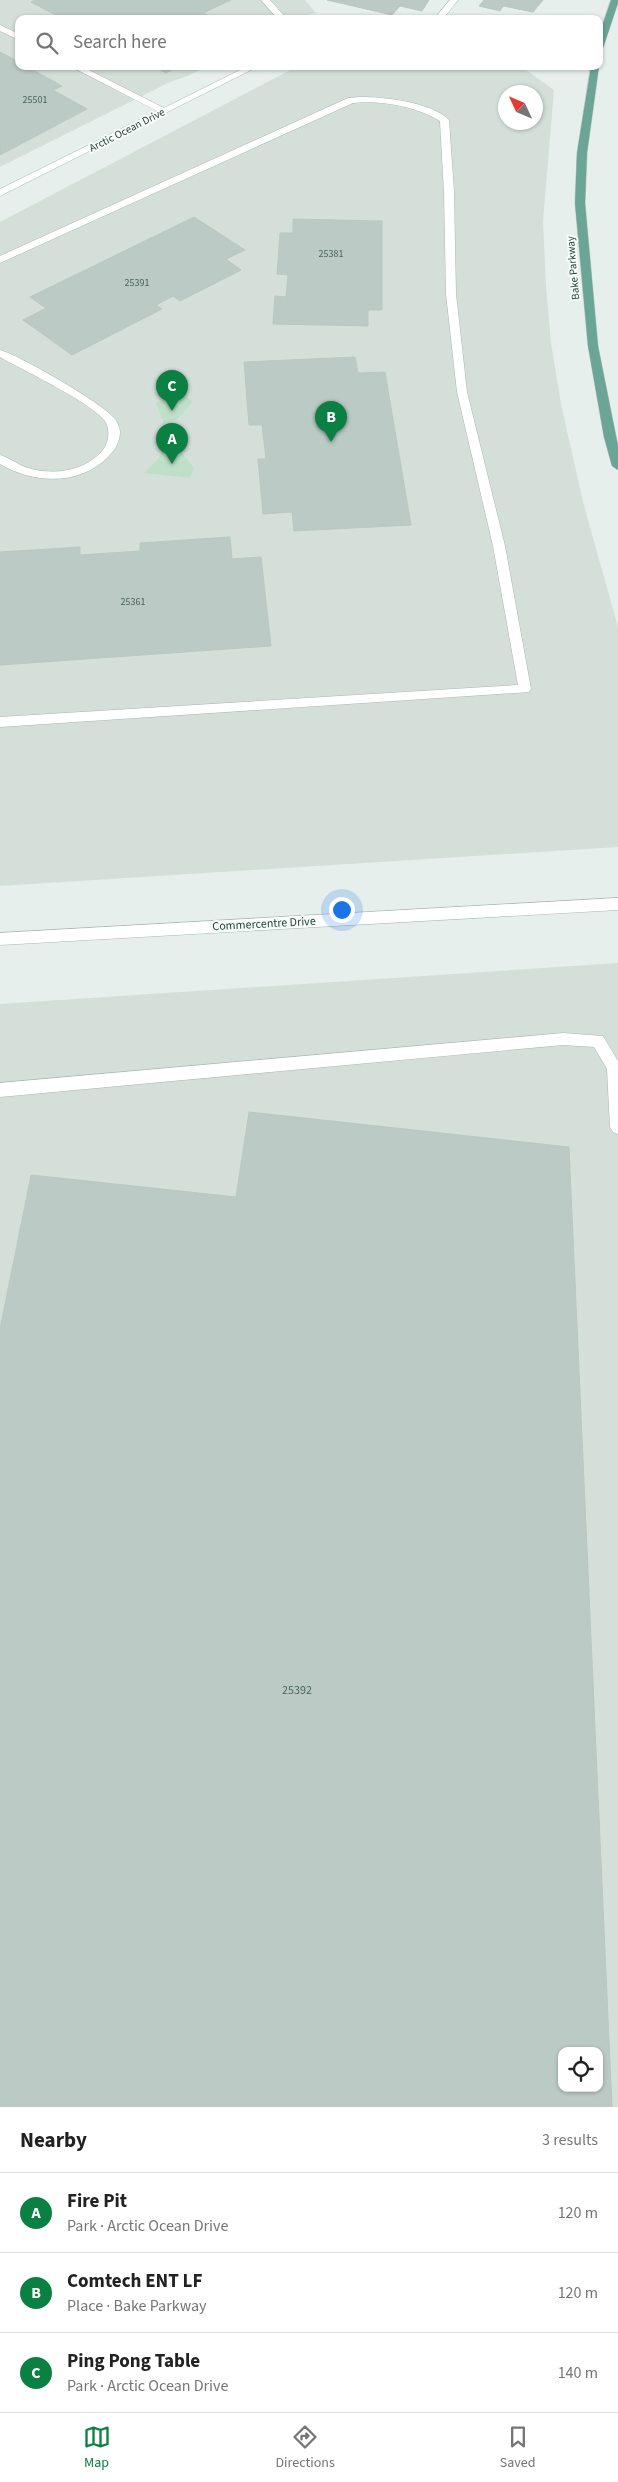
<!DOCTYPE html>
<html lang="en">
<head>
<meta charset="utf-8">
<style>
  body { margin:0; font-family:"Source Sans 3",sans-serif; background:#f2f2f2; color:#222 }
  .controls { position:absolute; right:15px; bottom:15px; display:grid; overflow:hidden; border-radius:10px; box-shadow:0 1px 4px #0004 }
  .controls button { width:45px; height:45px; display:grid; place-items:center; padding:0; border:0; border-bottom:1px solid #e0e0e0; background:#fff; color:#222; font:25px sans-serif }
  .compass { position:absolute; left:498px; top:85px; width:45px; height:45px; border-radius:50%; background:#fff; box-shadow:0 1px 4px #0004; rotate:314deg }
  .you { position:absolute; left:341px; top:909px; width:18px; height:18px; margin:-12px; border:4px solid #fff; border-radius:50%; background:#1a73e8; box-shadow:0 0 0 8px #1a73e833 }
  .badge { display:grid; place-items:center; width:32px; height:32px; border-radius:50%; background:#0b8043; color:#fff; font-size:16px; font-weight:700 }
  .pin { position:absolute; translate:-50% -41px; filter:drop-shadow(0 1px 2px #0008) }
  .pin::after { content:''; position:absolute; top:26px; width:18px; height:15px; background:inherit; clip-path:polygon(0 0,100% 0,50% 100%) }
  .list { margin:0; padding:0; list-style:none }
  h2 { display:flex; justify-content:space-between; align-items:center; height:65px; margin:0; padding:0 20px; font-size:21px }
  h2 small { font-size:16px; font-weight:400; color:#767676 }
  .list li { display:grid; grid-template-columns:32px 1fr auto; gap:15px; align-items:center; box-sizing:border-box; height:80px; padding:0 20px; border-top:1px solid #e0e0e0 }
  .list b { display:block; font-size:19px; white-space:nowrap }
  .list p { margin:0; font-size:16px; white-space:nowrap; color:#767676 }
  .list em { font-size:16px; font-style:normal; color:#767676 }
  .icon { flex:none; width:28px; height:28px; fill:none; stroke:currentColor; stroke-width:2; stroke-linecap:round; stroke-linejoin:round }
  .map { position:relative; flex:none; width:618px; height:2107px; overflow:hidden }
  .search { position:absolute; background:#fff; box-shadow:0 1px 4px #0004; left:15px; right:15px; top:15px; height:55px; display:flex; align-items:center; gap:12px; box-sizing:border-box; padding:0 18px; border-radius:10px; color:#767676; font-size:19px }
  .sheet { height:305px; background:#fff }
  nav { display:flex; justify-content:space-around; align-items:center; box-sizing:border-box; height:70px; border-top:1px solid #e0e0e0; background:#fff; font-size:14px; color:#767676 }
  nav a { display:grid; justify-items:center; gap:2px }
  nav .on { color:#0b8043 }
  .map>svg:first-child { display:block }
  .built { fill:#d4dfda; fill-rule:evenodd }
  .green { fill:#bfe0c8 }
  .building { fill:#bbcac4; stroke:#b8c9c2; fill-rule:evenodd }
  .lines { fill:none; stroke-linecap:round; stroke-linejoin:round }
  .minor-casing { stroke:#a8b8b2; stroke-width:1 }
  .major-casing { stroke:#c2cac8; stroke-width:1 }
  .minor { fill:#fff; fill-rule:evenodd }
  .major { fill:#6aa596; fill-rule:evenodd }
  .labels { text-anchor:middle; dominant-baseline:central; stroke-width:4; stroke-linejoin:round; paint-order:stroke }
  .number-label { font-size:10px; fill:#4a645c }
  .far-street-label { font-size:11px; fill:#24423a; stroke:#f7fbf9 }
  .street-label { font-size:12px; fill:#24423a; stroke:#f7fbf9 }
  .near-number-label { font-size:12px; fill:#4a645c }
</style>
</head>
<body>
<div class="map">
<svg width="618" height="2107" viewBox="0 0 618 2107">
  <rect width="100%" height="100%" fill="#e6efeb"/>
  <!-- built -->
  <path class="built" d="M0 0H305L316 13 290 19H19V66H207L188 76 170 82 0 167Z
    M298 66H495L526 70 554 90 543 221 546 286 551 343 561 404 583 502 618 627V847L0 886V222ZM506 92H536V122H506Z
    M618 963V2107H0V1004ZM562 2051H599V2088H562Z"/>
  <!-- green -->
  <path class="green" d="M182 393 193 402 177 420 164 424 156 403Z
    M163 450 182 453 194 468 190 478 144 473 157 460Z"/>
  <!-- building -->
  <path class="building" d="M35 0H231L203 13 215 19H63L31 2Z
    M327 0H429L422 11 400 6 392 15Z
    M484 0H543L533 12 503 6 500 11 479 6Z
    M0 52 19 62V66H26L62 86 53 90 87 109 0 155Z
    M153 66H180L166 73Z
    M194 217 245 250 226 259 241 270 180 301 173 296 156 305 162 309 72 355 23 320 46 308 30 297Z
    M293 219 382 221V310H368V326L273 324 275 296 286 297 288 275 277 274 280 233H293Z
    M355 357 358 373 385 372 411 525 294 531 292 512 263 514 258 459H266L262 425H249L244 362Z
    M230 537 232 559 261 557 271 646 0 665V552L80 547V555L140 551V543Z
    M249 1112 569 1147 612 2107H0V1329L31 1175 236 1197ZM562 2051H599V2088H562Z"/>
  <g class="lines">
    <defs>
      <path id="minor" d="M261 0H270L287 19H278Z
        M450 0H458L443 19H434Z
        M0 25 19 34V40L0 31Z
        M70 66H81L164 108 248 66H259L0 196V189L157 111Z
        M360 97C385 97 431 102 449 120L454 192 456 294 467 392 505 546 531 689 529 692 0 727V717L518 685 493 546 457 392 446 294 444 192 440 121C415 106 381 100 353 103L0 263V256L348 98Z
        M0 350C19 355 102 403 114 418 117 421 120 428 120 432 120 441 115 450 109 456 80 486 34 484 0 464V455C10 458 18 465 28 468 54 476 89 471 105 447 109 439 110 429 105 421 92 403 23 370 0 357Z
        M618 898V910L0 945V933Z
        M563 1033 603 1036 618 1061V1134L613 1132 610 1127 607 1069 594 1047 563 1045 0 1097V1083Z"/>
      <path id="major" d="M611 0H618V3L603 48 599 51V35Z
        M591 66H599L587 153 585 203 598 346 618 446V470L612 466 604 437 588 346 575 203 577 153Z"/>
    </defs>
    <!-- minor casing -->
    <use href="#minor" class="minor-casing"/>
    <!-- major casing -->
    <use href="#major" class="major-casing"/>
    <!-- minor -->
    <use href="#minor" class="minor"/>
    <!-- major -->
    <use href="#major" class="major"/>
  </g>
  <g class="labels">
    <!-- number labels -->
    <g class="number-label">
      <text x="35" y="100">25501</text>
      <text x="331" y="254">25381</text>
      <text x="137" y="283">25391</text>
      <text x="133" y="602">25361</text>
    </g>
    <!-- far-street labels -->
    <g class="far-street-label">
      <text transform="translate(127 130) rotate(-27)">Arctic Ocean Drive</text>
      <text transform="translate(573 268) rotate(-95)">Bake Parkway</text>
    </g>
    <!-- street labels -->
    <g class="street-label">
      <text transform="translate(264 924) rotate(-3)">Commercentre Drive</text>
    </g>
    <!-- near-number labels -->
    <g class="near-number-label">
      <text x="297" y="1690">25392</text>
    </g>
  </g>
</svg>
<div class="controls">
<button><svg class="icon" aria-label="locate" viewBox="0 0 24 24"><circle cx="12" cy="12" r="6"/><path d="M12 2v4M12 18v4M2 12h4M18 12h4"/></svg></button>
</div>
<svg class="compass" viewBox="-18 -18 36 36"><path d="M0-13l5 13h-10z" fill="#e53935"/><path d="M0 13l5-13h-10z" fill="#767676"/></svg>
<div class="you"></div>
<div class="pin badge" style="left:172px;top:464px">A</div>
<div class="pin badge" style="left:331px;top:442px">B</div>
<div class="pin badge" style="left:172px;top:411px">C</div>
<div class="search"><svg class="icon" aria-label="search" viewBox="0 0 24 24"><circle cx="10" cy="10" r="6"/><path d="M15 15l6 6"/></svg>Search here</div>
</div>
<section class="sheet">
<h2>Nearby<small>3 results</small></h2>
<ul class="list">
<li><span class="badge">A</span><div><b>Fire Pit</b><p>Park · Arctic Ocean Drive</p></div><em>120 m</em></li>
<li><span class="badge">B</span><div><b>Comtech ENT LF</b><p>Place · Bake Parkway</p></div><em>120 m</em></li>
<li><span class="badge">C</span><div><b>Ping Pong Table</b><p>Park · Arctic Ocean Drive</p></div><em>140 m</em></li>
</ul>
</section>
<nav>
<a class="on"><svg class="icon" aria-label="map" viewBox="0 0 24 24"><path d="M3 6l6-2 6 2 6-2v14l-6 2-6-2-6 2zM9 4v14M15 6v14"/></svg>Map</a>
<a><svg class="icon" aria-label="directions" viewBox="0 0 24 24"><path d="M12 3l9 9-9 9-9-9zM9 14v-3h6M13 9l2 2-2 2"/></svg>Directions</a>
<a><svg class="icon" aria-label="saved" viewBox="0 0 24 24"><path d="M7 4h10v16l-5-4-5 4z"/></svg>Saved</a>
</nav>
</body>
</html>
